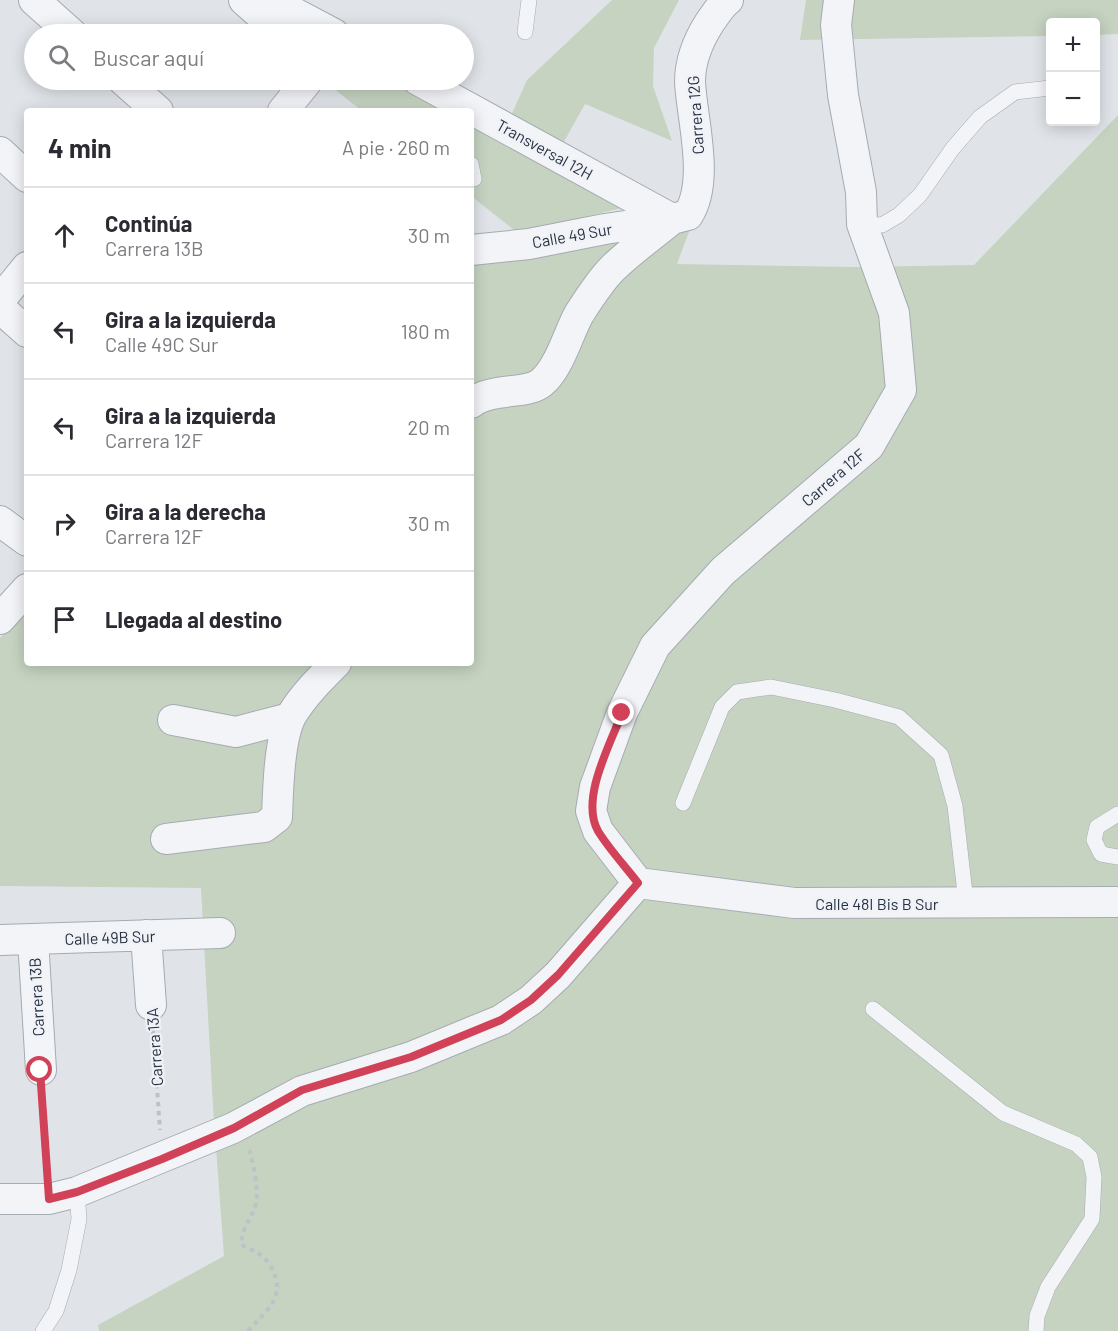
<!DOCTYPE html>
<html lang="es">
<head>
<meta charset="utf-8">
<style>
  body { margin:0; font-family:Barlow,sans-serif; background:#f2f2f3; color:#2b2b33 }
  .controls { position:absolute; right:18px; top:18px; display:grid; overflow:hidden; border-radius:6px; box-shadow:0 3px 15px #0003 }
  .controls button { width:54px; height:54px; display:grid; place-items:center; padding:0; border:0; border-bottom:2px solid #e1e1e2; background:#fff; color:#2b2b33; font:30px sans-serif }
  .stop { position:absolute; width:18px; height:18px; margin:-14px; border:4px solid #d14259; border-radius:50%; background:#fff }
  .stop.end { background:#d14259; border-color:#fff; box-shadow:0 2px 6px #0008 }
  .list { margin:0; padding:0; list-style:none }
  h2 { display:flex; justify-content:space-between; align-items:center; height:78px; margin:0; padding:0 24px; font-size:26px }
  h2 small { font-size:20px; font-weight:400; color:#7c7c81 }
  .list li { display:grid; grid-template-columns:39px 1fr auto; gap:18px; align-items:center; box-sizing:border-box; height:96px; padding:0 24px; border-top:2px solid #e1e1e2 }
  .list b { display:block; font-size:22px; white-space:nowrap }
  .list p { margin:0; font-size:20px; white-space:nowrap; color:#7c7c81 }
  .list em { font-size:20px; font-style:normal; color:#7c7c81 }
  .icon { flex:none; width:33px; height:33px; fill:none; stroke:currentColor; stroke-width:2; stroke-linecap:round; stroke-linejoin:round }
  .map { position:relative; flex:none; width:1118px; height:1331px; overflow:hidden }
  .search { position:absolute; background:#fff; box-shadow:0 3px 15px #0003; left:24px; top:24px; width:450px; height:66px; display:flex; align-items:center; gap:15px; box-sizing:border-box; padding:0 21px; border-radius:33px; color:#7c7c81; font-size:22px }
  .panel { position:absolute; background:#fff; box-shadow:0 3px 15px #0003; left:24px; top:108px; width:450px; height:558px; border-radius:6px }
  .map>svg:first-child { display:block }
  .green { fill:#c6d3c1 }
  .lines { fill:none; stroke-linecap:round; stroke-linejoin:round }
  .service-casing { stroke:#a5abb3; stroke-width:16 }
  .minor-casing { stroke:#a5abb3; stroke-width:32 }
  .path { stroke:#bec1c8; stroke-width:4; stroke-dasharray:4.5 4.5; stroke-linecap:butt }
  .service { stroke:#f3f4f7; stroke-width:15 }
  .minor { stroke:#f3f4f7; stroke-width:30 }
  .route { stroke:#d14259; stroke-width:8 }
  .labels { text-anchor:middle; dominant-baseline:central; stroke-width:4.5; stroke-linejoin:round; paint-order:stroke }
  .street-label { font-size:16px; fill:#283141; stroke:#eff2f7 }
</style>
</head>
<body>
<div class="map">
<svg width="1118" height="1331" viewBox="0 0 1118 1331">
  <rect width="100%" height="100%" fill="#e0e4e9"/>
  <!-- green -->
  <path class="green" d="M612 0H679L654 48 653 86 672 141 585 104 561 147 509 120 527 80Z
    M806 0H1118V34L1096 35V22H1050V36L800 40Z
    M323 80H402L460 111H362Z
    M1118 115V1331H99L98 1325 224 1256 213 1107 201 888 0 886V638L27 608V663H471V260L693 221 677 264 855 267 974 265Z
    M471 117 634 205 518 233 471 196Z"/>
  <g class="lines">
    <defs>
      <path id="service" d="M525 32 529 0
        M471 164 474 179
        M862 224 882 225 899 215 920 195 953 148 980 117 1015 92 1050 88
        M683 803 722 707 737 692 771 687 835 700 899 717 941 755 955 806 966 902
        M1118 814 1097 827 1094 840 1101 854 1118 857
        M873 1009 1003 1113 1076 1144 1090 1157 1094 1177 1092 1219 1048 1287 1037 1316 1036 1331
        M43 1331 56 1311 69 1270 79 1219 77 1192"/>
      <path id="minor" d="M34 0 72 34
        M244 0 282 34
        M270 0 334 34
        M123 80 158 111
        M418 80 672 219
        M283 111 308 80
        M0 152 27 177
        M471 250 529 244 605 229 672 219 688 215C710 181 692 120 690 82 690 61 699 39 710 22 716 14 720 6 728 0
        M0 300 27 267
        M0 308 27 332
        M471 403C492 387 526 395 541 383 559 369 568 334 579 314 588 300 600 281 612 269 630 251 652 236 672 219
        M0 521 27 541
        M0 619 27 589
        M173 720 236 732 290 718
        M166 839 264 827 277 817C278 790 279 740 291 716 303 696 319 680 336 663
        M638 883 598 831 591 811 595 787 622 713 655 646 723 571 869 446 901 390 894 313 862 224 861 192 843 95 836 25 839 0
        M638 883 794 903 1118 902
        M146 935 151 1005
        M33 939 41 1070
        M0 940 220 933
        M0 1199H49L77 1192 233 1128 302 1091 411 1057 501 1020 531 1000 558 975 638 883"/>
    </defs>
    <!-- service casing -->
    <use href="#service" class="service-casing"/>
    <!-- minor casing -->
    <use href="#minor" class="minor-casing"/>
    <!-- path -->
    <path class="path" d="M153 1030 160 1130
      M42 1095 47 1172
      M248 1331C265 1312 286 1298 273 1271 271 1266 267 1260 262 1256 256 1251 248 1249 241 1244 243 1224 253 1218 256 1203 259 1191 253 1161 249 1150"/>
    <!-- service -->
    <use href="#service" class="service"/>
    <!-- minor -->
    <use href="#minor" class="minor"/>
  </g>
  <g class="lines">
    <!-- route -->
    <path class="route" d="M40 1070 49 1199 77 1192 162 1159 234 1128 302 1090 411 1057 501 1020 531 1000 558 975 638 883C625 866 609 849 598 831 580 799 610 745 622 713"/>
  </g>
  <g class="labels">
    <!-- street labels -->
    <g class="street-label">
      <text transform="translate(695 115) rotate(-94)">Carrera 12G</text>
      <text transform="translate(545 149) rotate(29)">Transversal 12H</text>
      <text transform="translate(572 235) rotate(-10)">Calle 49 Sur</text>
      <text transform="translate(833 477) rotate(-41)">Carrera 12F</text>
      <text x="877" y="903">Calle 48I Bis B Sur</text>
      <text transform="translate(110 937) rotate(-2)">Calle 49B Sur</text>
      <text transform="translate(36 997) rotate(-93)">Carrera 13B</text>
      <text transform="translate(154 1047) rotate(-94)">Carrera 13A</text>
    </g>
  </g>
</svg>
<div class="controls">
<button>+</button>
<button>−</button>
</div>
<div class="stop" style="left:40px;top:1070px"></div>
<div class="stop end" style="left:622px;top:713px"></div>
<div class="search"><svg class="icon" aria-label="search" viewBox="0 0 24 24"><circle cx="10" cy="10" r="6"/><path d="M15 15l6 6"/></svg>Buscar aquí</div>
<section class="panel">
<h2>4 min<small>A pie · 260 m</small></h2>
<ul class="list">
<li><svg class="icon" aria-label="ahead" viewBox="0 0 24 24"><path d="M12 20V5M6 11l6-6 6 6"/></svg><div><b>Continúa</b><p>Carrera 13B</p></div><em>30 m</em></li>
<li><svg class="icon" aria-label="left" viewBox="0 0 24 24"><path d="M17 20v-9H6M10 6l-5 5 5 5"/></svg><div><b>Gira a la izquierda</b><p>Calle 49C Sur</p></div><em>180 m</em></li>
<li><svg class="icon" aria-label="left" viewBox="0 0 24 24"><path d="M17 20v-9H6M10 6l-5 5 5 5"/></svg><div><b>Gira a la izquierda</b><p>Carrera 12F</p></div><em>20 m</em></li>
<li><svg class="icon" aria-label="right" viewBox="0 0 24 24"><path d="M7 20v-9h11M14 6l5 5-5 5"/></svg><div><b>Gira a la derecha</b><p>Carrera 12F</p></div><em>30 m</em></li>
<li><svg class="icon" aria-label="arrive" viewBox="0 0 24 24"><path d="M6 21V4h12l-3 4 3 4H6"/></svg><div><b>Llegada al destino</b></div></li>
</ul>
</section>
</div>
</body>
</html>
